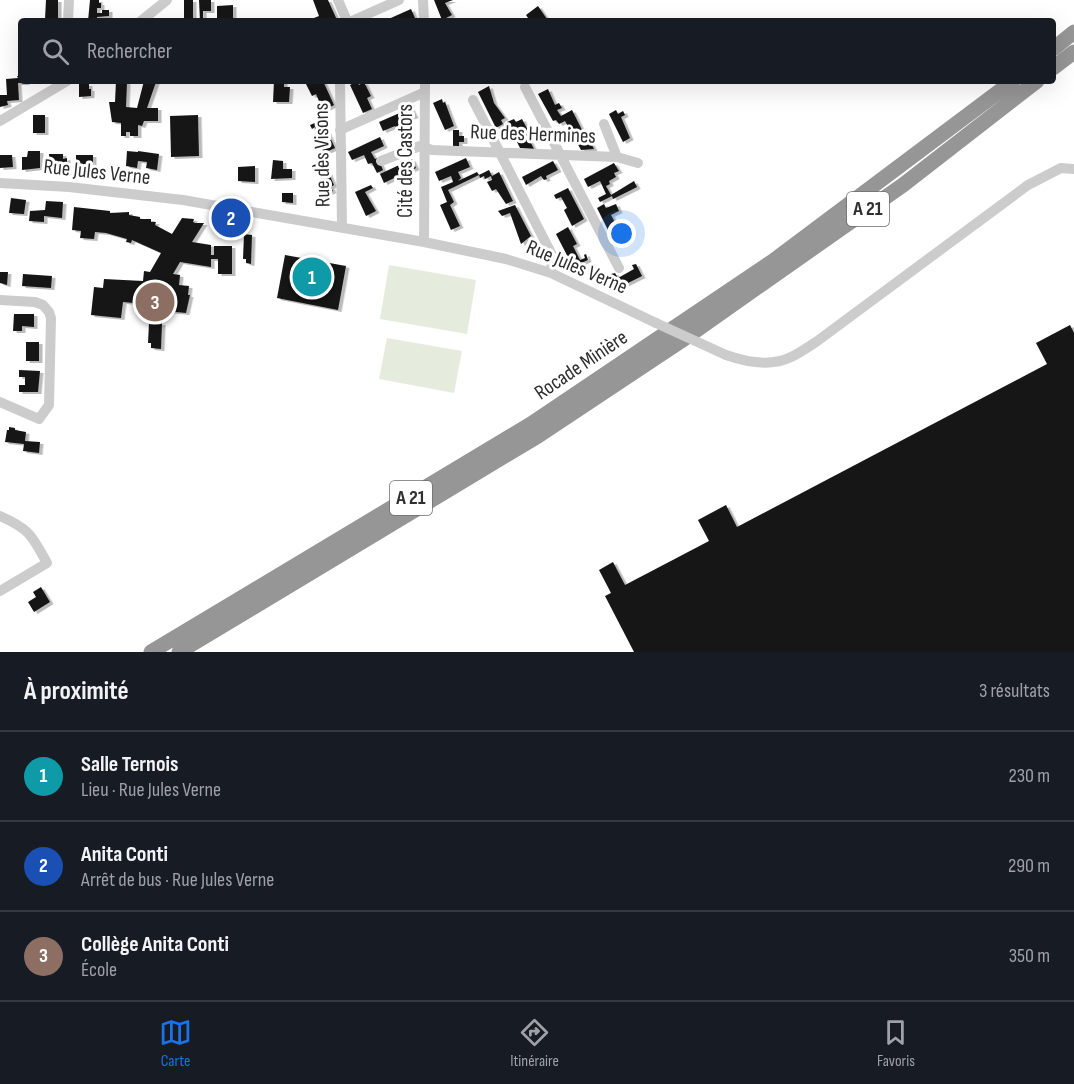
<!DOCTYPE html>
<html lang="fr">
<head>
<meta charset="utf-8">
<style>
  body { margin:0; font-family:"Sofia Sans Condensed",sans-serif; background:#242831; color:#f1f3f6 }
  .you { position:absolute; left:622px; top:234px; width:21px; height:21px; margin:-15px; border:4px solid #fff; border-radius:50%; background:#1a73e8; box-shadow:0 0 0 9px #1a73e833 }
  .badge { display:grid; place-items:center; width:39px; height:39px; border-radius:50%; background:#1a73e8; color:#fff; font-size:20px; font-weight:700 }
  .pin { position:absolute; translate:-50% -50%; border:3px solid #fff; box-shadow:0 2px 6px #0006 }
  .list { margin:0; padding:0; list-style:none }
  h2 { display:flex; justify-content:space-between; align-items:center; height:78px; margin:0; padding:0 24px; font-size:26px }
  h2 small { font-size:20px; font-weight:400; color:#9ea1a6 }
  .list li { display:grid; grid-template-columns:39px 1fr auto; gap:18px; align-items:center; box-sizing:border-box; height:90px; padding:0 24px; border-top:2px solid #363941 }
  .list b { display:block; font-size:22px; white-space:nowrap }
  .list p { margin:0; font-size:20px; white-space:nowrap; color:#9ea1a6 }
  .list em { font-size:20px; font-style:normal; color:#9ea1a6 }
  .icon { flex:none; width:33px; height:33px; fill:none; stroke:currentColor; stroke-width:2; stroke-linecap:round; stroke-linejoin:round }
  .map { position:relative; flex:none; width:1074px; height:652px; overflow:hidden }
  .search { position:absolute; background:#171b24; box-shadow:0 6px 24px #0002; left:18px; right:18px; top:18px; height:66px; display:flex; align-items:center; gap:15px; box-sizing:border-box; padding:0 21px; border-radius:6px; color:#9ea1a6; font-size:22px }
  .sheet { height:348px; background:#171b24 }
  nav { display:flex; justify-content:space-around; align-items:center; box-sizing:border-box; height:84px; border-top:2px solid #363941; background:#171b24; font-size:16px; color:#9ea1a6 }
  nav a { display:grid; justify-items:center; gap:3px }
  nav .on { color:#1a73e8 }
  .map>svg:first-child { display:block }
  .green { fill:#e5ecdd }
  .building { fill:#161616; filter:url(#shadow) }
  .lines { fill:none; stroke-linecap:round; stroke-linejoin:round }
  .minor { stroke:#ccc; stroke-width:10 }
  .highway { stroke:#969696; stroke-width:15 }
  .minor-bridge { stroke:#ccc; stroke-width:10 }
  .labels { text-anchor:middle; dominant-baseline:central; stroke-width:6; stroke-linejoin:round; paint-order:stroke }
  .shield { fill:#fff; stroke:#6d6d6d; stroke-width:1.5 }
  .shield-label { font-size:20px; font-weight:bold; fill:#2f2f2f }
  .street-label { font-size:21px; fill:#2f2f2f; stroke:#fff }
</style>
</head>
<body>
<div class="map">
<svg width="1074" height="652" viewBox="0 0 1074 652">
  <defs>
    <filter id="shadow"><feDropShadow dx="3.5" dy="2" stdDeviation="0" flood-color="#0004"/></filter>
  </defs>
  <rect width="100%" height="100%" fill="#fff"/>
  <!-- green -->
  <path class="green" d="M389 265 476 280 467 334 380 319Z
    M387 338 462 351 454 393 379 379Z"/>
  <!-- building -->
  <path class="building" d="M46 0H58V19H45Z
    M90 0H99V3H101V8H97V13H102V10H109V16L97 17V21H88Z
    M184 0H193V21H184Z
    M199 0H211V11H203V21H200Z
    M313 0H328L337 20 329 21 328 19 315 21 314 18 319 16Z
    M434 0H453L445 3 452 15 442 20Z
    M233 5V21H217V6Z
    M538 6 547 19 544 21H530L526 15Z
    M411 9 415 18 409 21H384Z
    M17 76H21V81H26V83H18L19 100 7 101 8 105 0 107V95H7L6 79 18 78Z
    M116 81H125L127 83 126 107 137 108 144 81 156 82 147 108H158V121H144L142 126 138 125V136H130V132H126V136H121V123L112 122 109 102H115Z
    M274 81 284 82V87H290L289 102H273Z
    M308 81H323L334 105 326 109 327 111 321 114 319 107 321 106 316 94 312 96 306 84Z
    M357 81 359 85 364 82 371 96 367 98 372 109 363 113 350 85Z
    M79 84H89V89H91V96L79 97Z
    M489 86 494 103 505 118 501 120 503 124 496 128 478 92Z
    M548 89 555 105 559 103 562 108 557 110 561 116 572 110 588 142 590 141 594 149 581 150 565 121 559 124 556 120 553 121 538 94Z
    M442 99 443 103 445 102 454 126 445 130 433 103Z
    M411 108 415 116 398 122 402 130 404 128 409 139 406 140 409 146 404 148 400 140 405 138 404 136 401 137 395 126 383 131 379 122Z
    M616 110 618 114 623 111 625 115 621 117 630 138 623 142 609 114Z
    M33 115H45V133H33Z
    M198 115 199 156 171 157 170 116Z
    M514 119 516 122 522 119 531 136 528 137 534 149 520 148 507 122Z
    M322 120 335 148 324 153 316 137 319 136 315 127 312 129 310 125Z
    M453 130H459V136H464V142H459V146H453Z
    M380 137 384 146 371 152 375 159 378 158 383 170 377 173 372 163 368 164 364 155 352 160 348 152Z
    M28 151H40V168L22 170V157H27Z
    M127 151 138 152V151L159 154 157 170 146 168 147 162 138 161 137 168 126 166Z
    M49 154H63V159L67 158V170H49Z
    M0 155H12L13 167 0 168Z
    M76 155H93V172L76 174Z
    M466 158 470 167 458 172 461 178 458 181 477 172 479 175 448 190 454 202 450 205 460 226 451 230 440 205 447 202 441 187 453 182 451 176 439 181 435 172Z
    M412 159 416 168 401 175 403 177 397 180 396 177 384 183 380 174Z
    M273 160 283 161V169H292V178L271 179Z
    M323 160 334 185 331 187 333 191 324 195 320 187 324 185 316 169 314 170 312 166Z
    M553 161 558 170 546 176 547 179 544 180 541 176 526 185 522 177Z
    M614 163 619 171 614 173 616 177 609 181 610 184 606 186 611 195 634 181 637 187 613 199 612 196 600 202 598 198 606 194 600 181 588 187 584 179Z
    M255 166V182L238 181V167Z
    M489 170 492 176 499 172 513 201 506 204 496 189 492 191 487 182 492 180 491 176 485 179 484 176 480 178 479 175Z
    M371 185 373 188 365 192 376 211 366 216 355 192Z
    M568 188 584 219 572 226 564 210 567 208 561 197 556 199 554 195Z
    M282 193H293V203L282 202Z
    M11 198 26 200 24 214 9 213Z
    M46 201 63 202 62 218 44 216V222L29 221 30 211 45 210Z
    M604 204 606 208 616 204 619 211 611 215 619 230 611 236 597 208Z
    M515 205 531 236 521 244 510 213 502 216 498 211Z
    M74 207 110 211V213L129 212V215L140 217V219H151V222H156L155 225 172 234 182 218 194 219 193 222 195 223H204L192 242 211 245V255H214V246H232V274H218V259H211V267L180 262 173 274 180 275 179 285 189 286 188 295H190L186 313 166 311V306L123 302 121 318 91 315 94 287 103 288 104 279 143 281 144 271 150 272 161 253 132 240 131 243 126 242 127 239 106 233 95 232 94 239 80 238 81 231 72 230Z
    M568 227 577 244 573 246 580 260 585 258 584 255 586 254 588 260 573 267 556 234Z
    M244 234 252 235 251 264 246 263V259H243Z
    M285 255 346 266 338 310 277 298Z
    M636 264 642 276 618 288 611 274 615 273 618 278 634 269 632 265Z
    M0 272H8L7 285 0 283Z
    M23 274 52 276 51 288 22 286Z
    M14 314H34V327L22 326V331H13Z
    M149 323H162L161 349 151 348V343H148Z
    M1070 325 1074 333V652H634L605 596 611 593 599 570 613 562 625 585 709 541 698 520 726 505 737 527 1047 364 1036 343Z
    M26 342H39V361H26Z
    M19 370 40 371 38 392H19V385H25V377H19Z
    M9 427 15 428V430L26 432 25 441 40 442 39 453 23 451 24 444 5 442 7 430H9Z
    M41 587 50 602 34 612 28 602 36 597 33 592Z"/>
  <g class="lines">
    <!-- minor -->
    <path class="minor" d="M338 0 347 21
      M423 0 424 21
      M68 21 69 0
      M141 21 167 0
      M352 21 399 0
      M340 81 342 227
      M525 87 619 268
      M473 100 552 255 551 273
      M0 121 67 81
      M604 124 617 157
      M340 130 425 92
      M381 161 420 146 432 150 617 157 638 163
      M0 183 69 187 183 200 424 242 506 259 551 273 656 323
      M424 242 425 81
      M0 300 35 302 43 305 49 312 51 318 49 405 39 419 0 402
      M726 355C746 362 771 367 791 357 800 353 808 347 816 342L1028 185 1061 168 1074 169
      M0 516C30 529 32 536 47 563L0 591"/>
    <!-- highway -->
    <path class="highway" d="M1053 49 1074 32
      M1053 68 1074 52
      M151 652 531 424 773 261 1013 81
      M179 652 538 436 681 341 903 185 1037 81"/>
    <!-- minor-bridge -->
    <path class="minor-bridge" d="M656 323 726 355"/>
  </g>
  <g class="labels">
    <!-- shield labels -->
    <g class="shield">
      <rect x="847" y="192" width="42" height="34" rx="4.5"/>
      <rect x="390" y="481" width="42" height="34" rx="4.5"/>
    </g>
    <g class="shield-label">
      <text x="868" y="209">A 21</text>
      <text x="411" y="498">A 21</text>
    </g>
    <!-- street labels -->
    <g class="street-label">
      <text transform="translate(533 134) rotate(2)">Rue des Hermines</text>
      <text transform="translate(322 155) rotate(-91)">Rue des Visons</text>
      <text transform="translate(405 161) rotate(-90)">Cité des Castors</text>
      <text transform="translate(97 172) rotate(6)">Rue Jules Verne</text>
      <text transform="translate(577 267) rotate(23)">Rue Jules Verne</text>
      <text transform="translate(581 365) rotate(-34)">Rocade Minière</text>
    </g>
  </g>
</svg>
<div class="you"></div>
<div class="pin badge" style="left:312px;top:277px;background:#0f9aa8">1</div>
<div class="pin badge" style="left:231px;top:218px;background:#1a4fb4">2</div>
<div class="pin badge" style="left:155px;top:302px;background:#8d6e63">3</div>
<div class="search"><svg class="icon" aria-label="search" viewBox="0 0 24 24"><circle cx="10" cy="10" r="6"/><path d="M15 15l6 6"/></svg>Rechercher</div>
</div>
<section class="sheet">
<h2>À proximité<small>3 résultats</small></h2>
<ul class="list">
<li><span class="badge" style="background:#0f9aa8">1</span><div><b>Salle Ternois</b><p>Lieu · Rue Jules Verne</p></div><em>230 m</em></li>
<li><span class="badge" style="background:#1a4fb4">2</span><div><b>Anita Conti</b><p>Arrêt de bus · Rue Jules Verne</p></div><em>290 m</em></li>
<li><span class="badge" style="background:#8d6e63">3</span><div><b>Collège Anita Conti</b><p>École</p></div><em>350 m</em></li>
</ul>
</section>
<nav>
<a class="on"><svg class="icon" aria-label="map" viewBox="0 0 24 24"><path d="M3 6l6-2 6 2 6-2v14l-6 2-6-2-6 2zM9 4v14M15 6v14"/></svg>Carte</a>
<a><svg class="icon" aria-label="directions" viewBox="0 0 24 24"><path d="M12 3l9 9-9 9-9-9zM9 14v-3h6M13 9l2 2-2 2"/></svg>Itinéraire</a>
<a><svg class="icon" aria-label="saved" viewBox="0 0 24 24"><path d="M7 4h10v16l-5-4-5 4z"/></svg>Favoris</a>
</nav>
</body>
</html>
